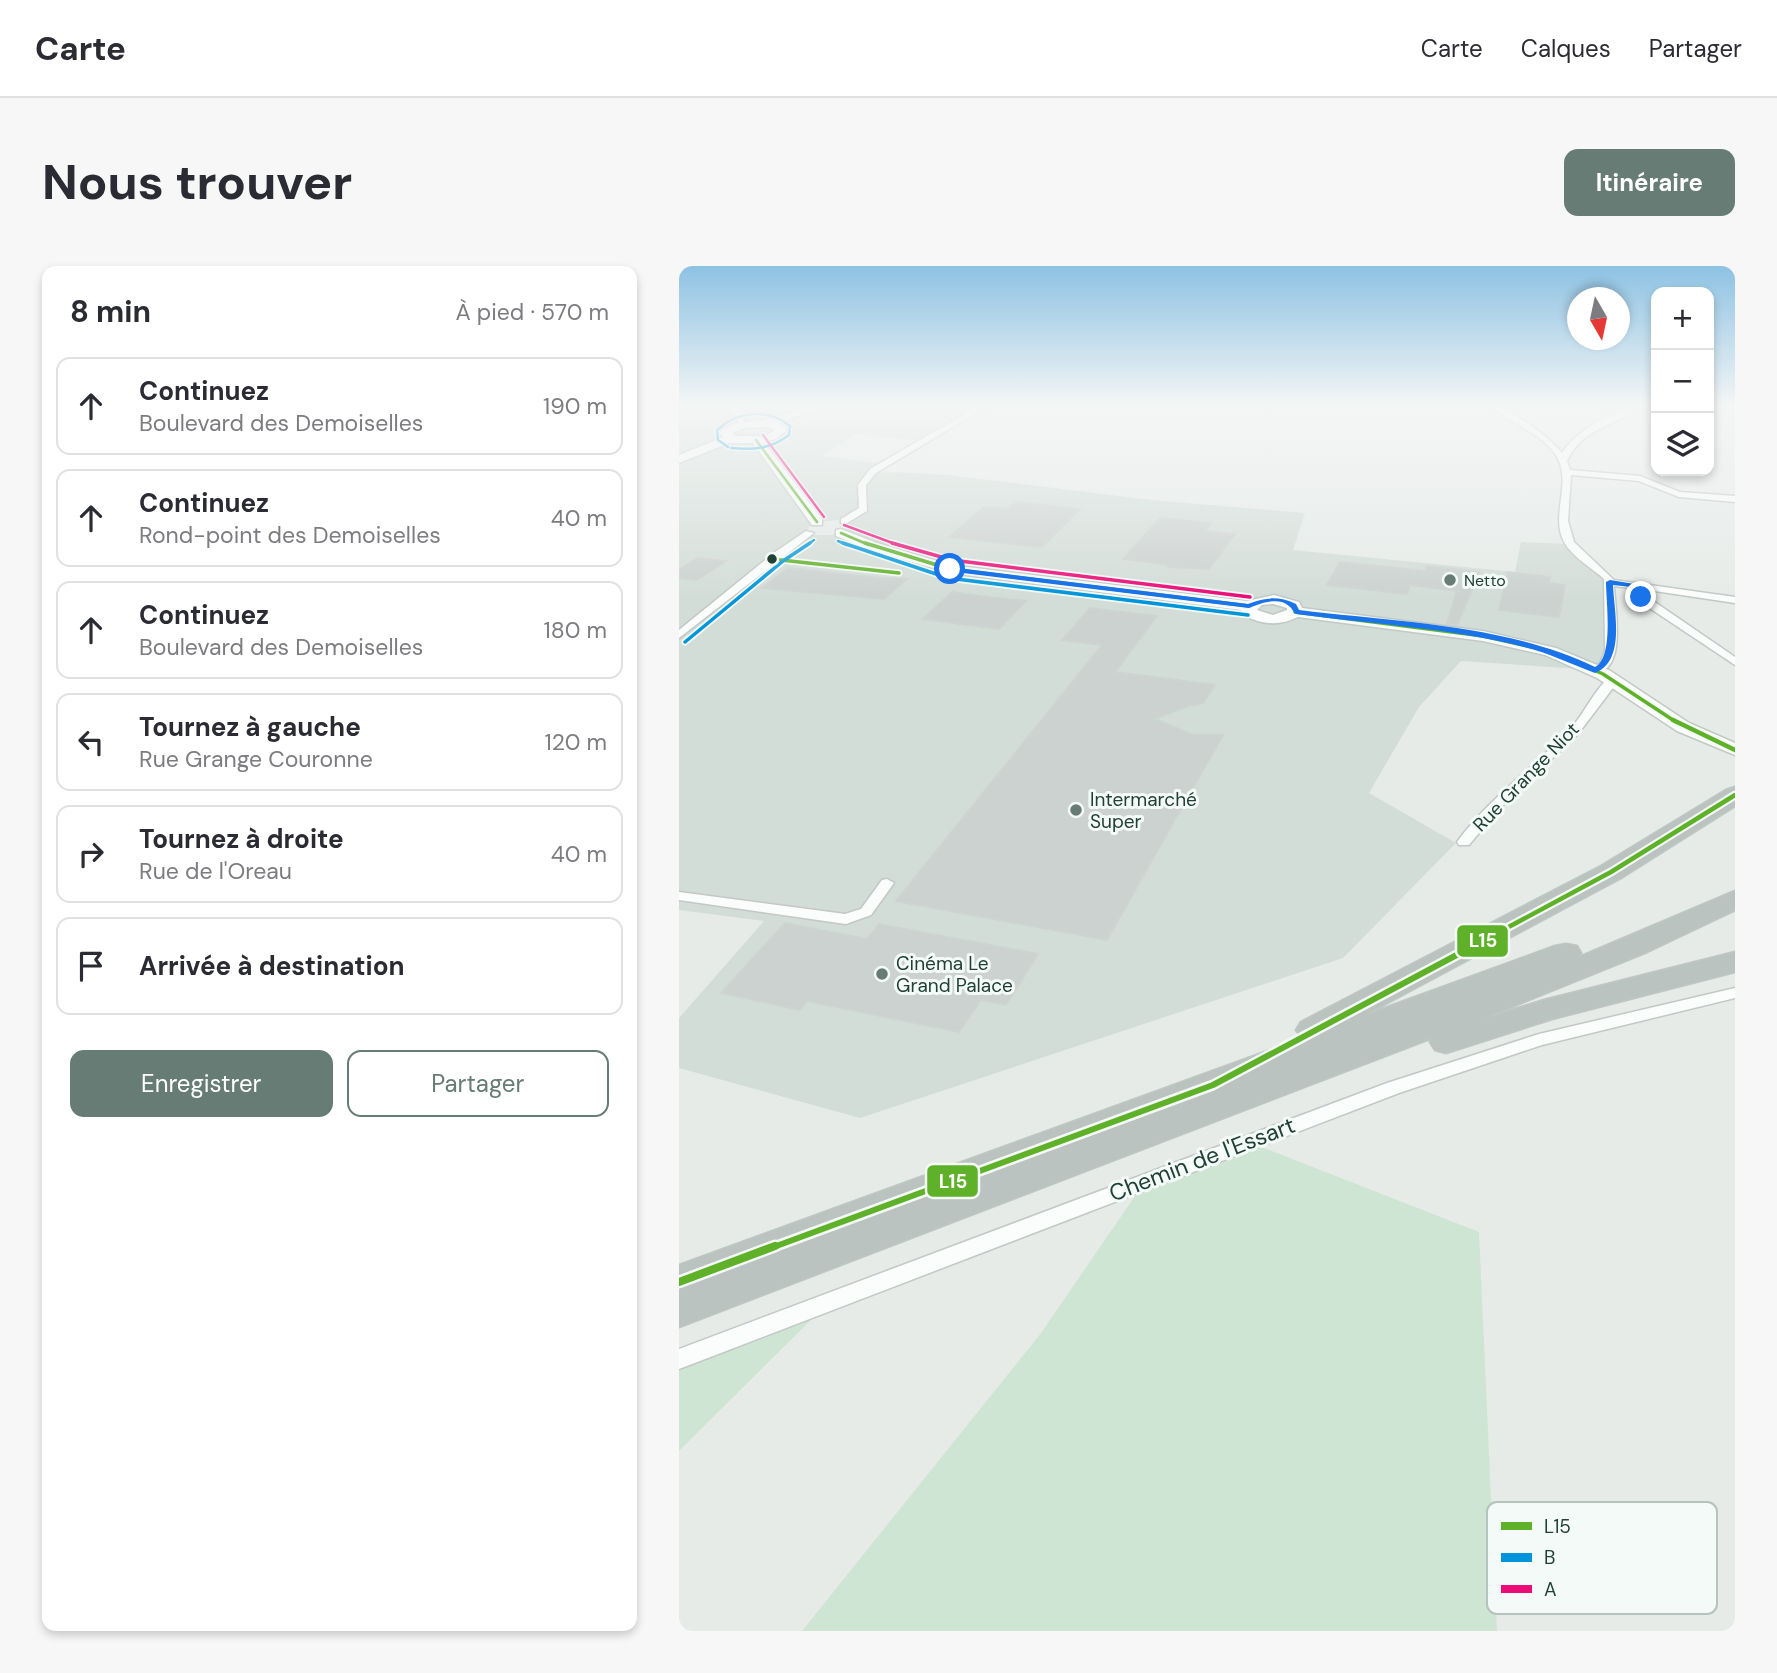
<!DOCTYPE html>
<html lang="fr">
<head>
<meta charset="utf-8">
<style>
  body { margin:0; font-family:"DM Sans",sans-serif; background:#f7f7f7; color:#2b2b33 }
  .controls { position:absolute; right:21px; top:21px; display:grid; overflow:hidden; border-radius:14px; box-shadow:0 4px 10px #0003 }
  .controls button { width:63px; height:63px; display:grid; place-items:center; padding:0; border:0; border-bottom:2px solid #e1e1e2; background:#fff; color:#2b2b33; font:35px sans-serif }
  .compass { position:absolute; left:888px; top:21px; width:63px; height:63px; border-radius:50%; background:#fff; box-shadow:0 4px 10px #0003; rotate:171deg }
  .stop { position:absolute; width:21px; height:21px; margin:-16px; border:5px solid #1a73e8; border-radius:50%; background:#fff }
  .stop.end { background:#1a73e8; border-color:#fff; box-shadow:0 2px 7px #0008 }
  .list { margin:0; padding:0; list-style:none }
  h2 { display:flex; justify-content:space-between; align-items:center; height:91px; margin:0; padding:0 28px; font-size:30px }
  h2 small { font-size:23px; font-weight:400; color:#7c7c81 }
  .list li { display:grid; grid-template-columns:46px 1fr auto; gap:21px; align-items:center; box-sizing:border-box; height:98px; margin:0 14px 14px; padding:0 14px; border:2px solid #e1e1e2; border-radius:14px }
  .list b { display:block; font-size:26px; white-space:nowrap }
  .list p { margin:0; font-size:23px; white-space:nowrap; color:#7c7c81 }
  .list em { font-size:23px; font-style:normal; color:#7c7c81 }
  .actions { display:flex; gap:14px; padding:21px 28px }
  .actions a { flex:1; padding:16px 0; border:2px solid #667c74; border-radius:14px; text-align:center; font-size:24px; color:#667c74 }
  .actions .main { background:#667c74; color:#fff }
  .icon { flex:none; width:38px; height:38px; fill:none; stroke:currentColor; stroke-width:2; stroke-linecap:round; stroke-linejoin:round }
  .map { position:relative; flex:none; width:1056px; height:1365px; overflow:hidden; border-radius:14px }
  header { display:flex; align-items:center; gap:42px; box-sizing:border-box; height:98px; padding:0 35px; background:#fff; border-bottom:2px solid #e1e1e2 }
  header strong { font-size:33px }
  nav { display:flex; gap:38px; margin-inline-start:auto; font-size:24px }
  .intro { display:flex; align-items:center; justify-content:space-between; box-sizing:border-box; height:168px; padding:0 42px }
  h1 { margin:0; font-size:49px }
  .button { padding:18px 32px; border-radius:14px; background:#667c74; color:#fff; font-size:24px; font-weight:700 }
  main { display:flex; gap:42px; padding:0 42px }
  aside { flex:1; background:#fff; border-radius:14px; box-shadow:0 4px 10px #0003 }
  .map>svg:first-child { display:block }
  .built { fill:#d3ddd8; fill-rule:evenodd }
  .green { fill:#cee5d3 }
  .building { fill:#ccd2d0; stroke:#ced4d1; stroke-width:2 }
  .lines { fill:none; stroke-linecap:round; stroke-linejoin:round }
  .street-casing { stroke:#c3c8c5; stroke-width:3 }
  .secondary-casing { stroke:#c1c9c5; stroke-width:3 }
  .highway-casing { stroke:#bdc7c3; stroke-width:3 }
  .street { fill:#fbfcfc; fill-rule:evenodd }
  .secondary { fill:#fbfcfc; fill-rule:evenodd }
  .highway { fill:#bbc3c1; fill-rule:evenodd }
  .bus-1-far4-casing { stroke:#f4faf7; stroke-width:5 }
  .bus-1-far3-casing { stroke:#f4faf7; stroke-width:7 }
  .bus-1-far2-casing { stroke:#f4faf7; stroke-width:9 }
  .bus-1-far1-casing { stroke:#f4faf7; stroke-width:11 }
  .bus-1-casing { stroke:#f4faf7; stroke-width:13 }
  .bus-2-far1-casing { stroke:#f4faf7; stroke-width:5 }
  .bus-2-casing { stroke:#f4faf7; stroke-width:7 }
  .bus-3-far1-casing { stroke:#f4faf7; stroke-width:5 }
  .bus-3-casing { stroke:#f4faf7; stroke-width:7 }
  .bus-1-far4 { stroke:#5eb128; stroke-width:2.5 }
  .bus-1-far3 { stroke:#5eb128; stroke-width:3.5 }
  .bus-1-far2 { stroke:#5eb128; stroke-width:4.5 }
  .bus-1-far1 { stroke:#5eb128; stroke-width:6 }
  .bus-1 { stroke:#5eb128; stroke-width:8 }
  .bus-2-far1 { stroke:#0095da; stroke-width:2.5 }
  .bus-2 { stroke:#0095da; stroke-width:3.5 }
  .bus-3-far1 { stroke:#eb0c77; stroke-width:2.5 }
  .bus-3 { stroke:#eb0c77; stroke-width:3.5 }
  .route { fill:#1a73e8 }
  .bus-dot { fill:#214136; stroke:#f4faf7; stroke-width:2.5 }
  .poi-dot { fill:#667c74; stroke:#f4faf7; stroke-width:2.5 }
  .labels { text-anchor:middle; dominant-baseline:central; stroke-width:6; stroke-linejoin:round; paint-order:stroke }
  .far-poi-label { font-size:16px; fill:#214136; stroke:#f4faf7; text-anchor:start }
  .street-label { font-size:19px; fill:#214136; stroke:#f4faf7 }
  .poi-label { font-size:19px; fill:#214136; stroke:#f4faf7; text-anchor:start }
  .near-street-label { font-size:23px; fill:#214136; stroke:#f4faf7 }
  .key { fill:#f4faf7; stroke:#b5c2bd; stroke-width:2 }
  .key-label { font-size:19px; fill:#214136 }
  .line-badge { stroke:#f4faf7; stroke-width:2.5 }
  .badge-label { font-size:19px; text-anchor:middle; font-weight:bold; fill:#fff }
</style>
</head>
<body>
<header>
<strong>Carte</strong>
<nav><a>Carte</a><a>Calques</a><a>Partager</a></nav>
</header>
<div class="intro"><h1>Nous trouver</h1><a class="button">Itinéraire</a></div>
<main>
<aside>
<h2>8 min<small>À pied · 570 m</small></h2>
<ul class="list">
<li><svg class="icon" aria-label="ahead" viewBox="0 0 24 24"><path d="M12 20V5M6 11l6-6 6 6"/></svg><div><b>Continuez</b><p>Boulevard des Demoiselles</p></div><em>190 m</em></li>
<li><svg class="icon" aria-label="ahead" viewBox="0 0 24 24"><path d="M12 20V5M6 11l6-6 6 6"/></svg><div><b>Continuez</b><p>Rond-point des Demoiselles</p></div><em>40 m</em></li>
<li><svg class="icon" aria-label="ahead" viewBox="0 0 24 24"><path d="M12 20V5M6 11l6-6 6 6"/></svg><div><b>Continuez</b><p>Boulevard des Demoiselles</p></div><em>180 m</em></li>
<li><svg class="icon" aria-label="left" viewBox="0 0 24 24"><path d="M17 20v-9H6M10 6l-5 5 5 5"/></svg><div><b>Tournez à gauche</b><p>Rue Grange Couronne</p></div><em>120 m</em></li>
<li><svg class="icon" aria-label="right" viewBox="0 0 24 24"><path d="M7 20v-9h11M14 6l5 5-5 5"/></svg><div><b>Tournez à droite</b><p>Rue de l'Oreau</p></div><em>40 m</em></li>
<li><svg class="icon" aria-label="arrive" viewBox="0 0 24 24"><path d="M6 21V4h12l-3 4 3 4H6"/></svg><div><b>Arrivée à destination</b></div></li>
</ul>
<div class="actions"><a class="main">Enregistrer</a><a>Partager</a></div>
</aside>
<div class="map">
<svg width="1056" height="1365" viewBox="0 0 1056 1365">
  <rect width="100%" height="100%" fill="#e6ebe8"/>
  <!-- built -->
  <path class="built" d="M0 141 300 143 243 175 176 168 143 190 206 198 196 205 269 209 472 234 626 247 614 284 836 306 842 276 890 278 927 309 932 385 916 404 782 395 740 441 690 527 777 577 664 692 181 852 0 802V752L85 655 0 644ZM159 254 168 257 171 261 152 269H135L128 265 131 259 138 256Z"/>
  <!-- green -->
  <path class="green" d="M580 880 800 966 818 1365H123L362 1067 456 930Z
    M140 1046 0 1185V1101Z"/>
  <!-- building -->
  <path class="building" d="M337 236 401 243 363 281 270 271 305 241 329 243Z
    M481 252 532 257 526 265 556 268 530 303 490 301 486 298 444 293Z
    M18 292 47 295 18 314 0 312V304Z
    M661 296 746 305 748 300 801 306 778 359 768 358 778 325 731 319 728 328 648 319Z
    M109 302 201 312 228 313 205 333 83 322Z
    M829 306 871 311 870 317 886 319 880 351 820 344Z
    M273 326 309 331 347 335 320 363 244 353Z
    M411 342 478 350 436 406 536 419 524 437 509 440 476 453 514 469H544L428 674 217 635 423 379 383 374Z
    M106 657 188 673 200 658 359 688 327 739 302 734 280 766 128 735 121 744 42 727Z"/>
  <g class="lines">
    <defs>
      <path id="street" d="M52 141H58L68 161H62Z
        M298 141H307L197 207 187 219 188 245 168 257H162V253L180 242 179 219 191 203Z
        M814 141C830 140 873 174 883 187 895 167 936 141 959 141 935 162 905 160 888 195L891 204 961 210 1001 226 1056 230V236L1000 231 960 215 892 209 889 255 895 276 935 314 1056 331V337L969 324 967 330 1056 391V399L963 337 957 331 959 323 935 320C936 342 949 411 912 406L910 404 921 397 926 385 925 313C912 301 894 292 885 276 871 249 893 218 878 191 865 168 833 159 814 141Z
        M127 265 135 267 0 372V364L96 286Z
        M934 411 940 414 899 468 820 543 790 579H780L778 576C812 529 860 499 897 456 907 444 921 414 934 411Z
        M208 613 215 617 192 649 167 658 0 634V626L166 648 182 643 203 614Z
        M1056 722V732L863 779 720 827 0 1103V1083L708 817 860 768Z"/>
      <path id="secondary" d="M129 141H143L100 157 107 161V165L97 173 85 176 143 253V259H133L74 177H50L0 197V189L45 171 40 167C55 153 72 157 90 153 103 151 116 145 129 141ZM89 161 96 164 86 170H56L53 167 67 162Z
        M162 263 198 277 272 299 568 335 595 329 620 336 623 342 804 365 877 382 930 404 1010 457 1056 477V489L998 465 918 412 866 389 804 375 619 351C601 360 582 359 565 349L562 344 271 307 188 283 157 270V264ZM594 338 608 342V344L594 349 578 344 583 339Z"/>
      <path id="highway" d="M1056 521V540L942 612 684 750 876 680 887 678 898 680 902 687 898 692 1056 625V644L968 686 798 755 865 734 1056 686V706L873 753 767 787 756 784 751 776 753 772 0 1061V999L624 772 617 764 622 756 922 600 1047 524Z"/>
    </defs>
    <!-- street casing -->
    <use href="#street" class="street-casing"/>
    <!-- secondary casing -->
    <use href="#secondary" class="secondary-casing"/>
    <!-- highway casing -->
    <use href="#highway" class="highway-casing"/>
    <!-- street -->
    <use href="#street" class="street"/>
    <!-- secondary -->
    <use href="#secondary" class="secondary"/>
    <!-- highway -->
    <use href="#highway" class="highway"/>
    <defs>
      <path id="bus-1-far4" d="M77 174 138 256
        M162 267 190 279"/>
      <path id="bus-1-far3" d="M186 277 271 303 570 340
        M93 293 220 307
        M616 346 804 370 871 385 924 408 997 456"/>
      <path id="bus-1-far2" d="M994 454 1056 484
        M783 686 932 606 1056 529"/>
      <path id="bus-1-far1" d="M92 982 534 819 787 684"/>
      <path id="bus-1" d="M0 1016 96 980"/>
      <path id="bus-2-far1" d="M49 181 39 174 38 164C58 145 90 142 111 160L110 169C92 183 74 184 52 182
        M159 275 168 279
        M128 279 135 274"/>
      <path id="bus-2" d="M164 277 269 312 569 349
        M6 376 104 295 131 277"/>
      <path id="bus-3-far1" d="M84 169 145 251
        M165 259 219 279"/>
      <path id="bus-3" d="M213 277 273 294 571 331"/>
    </defs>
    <!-- bus-1-far4 casing -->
    <use href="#bus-1-far4" class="bus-1-far4-casing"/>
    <!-- bus-1-far3 casing -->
    <use href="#bus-1-far3" class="bus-1-far3-casing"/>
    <!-- bus-1-far2 casing -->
    <use href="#bus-1-far2" class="bus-1-far2-casing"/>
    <!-- bus-1-far1 casing -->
    <use href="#bus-1-far1" class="bus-1-far1-casing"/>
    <!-- bus-1 casing -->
    <use href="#bus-1" class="bus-1-casing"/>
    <!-- bus-2-far1 casing -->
    <use href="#bus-2-far1" class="bus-2-far1-casing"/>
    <!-- bus-2 casing -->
    <use href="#bus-2" class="bus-2-casing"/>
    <!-- bus-3-far1 casing -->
    <use href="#bus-3-far1" class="bus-3-far1-casing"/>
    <!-- bus-3 casing -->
    <use href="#bus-3" class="bus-3-casing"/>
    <!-- bus-1-far4 -->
    <use href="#bus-1-far4" class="bus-1-far4"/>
    <!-- bus-1-far3 -->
    <use href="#bus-1-far3" class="bus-1-far3"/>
    <!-- bus-1-far2 -->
    <use href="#bus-1-far2" class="bus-1-far2"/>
    <!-- bus-1-far1 -->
    <use href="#bus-1-far1" class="bus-1-far1"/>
    <!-- bus-1 -->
    <use href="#bus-1" class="bus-1"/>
    <!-- bus-2-far1 -->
    <use href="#bus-2-far1" class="bus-2-far1"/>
    <!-- bus-2 -->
    <use href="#bus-2" class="bus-2"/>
    <!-- bus-3-far1 -->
    <use href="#bus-3-far1" class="bus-3-far1"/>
    <!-- bus-3 -->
    <use href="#bus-3" class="bus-3"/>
  </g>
  <!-- sky -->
  <linearGradient id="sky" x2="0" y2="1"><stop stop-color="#8dc2e3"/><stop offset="0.42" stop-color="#f4f6f5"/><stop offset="1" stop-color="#f4f6f5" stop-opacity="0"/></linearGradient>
  <rect width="1056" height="332" fill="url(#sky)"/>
  <!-- route -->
  <path class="route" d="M271 301 569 338C587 331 599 330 617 338L620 344C717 356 826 358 916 401 935 391 927 337 927 316L931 314 968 320 966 331 962 333 958 331 961 322 934 319C935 346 947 395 916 407 892 398 870 387 845 381 771 362 692 358 617 348 614 346 613 342 610 340 599 330 581 338 570 342L268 305Z"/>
  <!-- markers -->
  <circle class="bus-dot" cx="93" cy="293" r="6"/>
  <g class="poi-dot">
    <circle cx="771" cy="314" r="7"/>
    <circle cx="397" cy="544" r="7"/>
    <circle cx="203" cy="708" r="7"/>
  </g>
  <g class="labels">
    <!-- far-poi labels -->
    <g class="far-poi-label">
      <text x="785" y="314">Netto</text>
    </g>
    <!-- street labels -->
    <g class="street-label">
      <text transform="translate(847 511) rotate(-46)">Rue Grange Niot</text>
    </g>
    <!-- poi labels -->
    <g class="poi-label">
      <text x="411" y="533">Intermarché<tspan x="411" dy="22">Super</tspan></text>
      <text x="217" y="697">Cinéma Le<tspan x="217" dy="22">Grand Palace</tspan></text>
    </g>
    <!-- near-street labels -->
    <g class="near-street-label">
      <text transform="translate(523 893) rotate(-21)">Chemin de l'Essart</text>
    </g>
  </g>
  <!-- legend -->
  <rect x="808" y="1236" width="230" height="112" rx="10" class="key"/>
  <rect x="822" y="1256" width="31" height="8" fill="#5eb128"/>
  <rect x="822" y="1287" width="31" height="9" fill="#0095da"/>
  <rect x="822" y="1319" width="31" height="8" fill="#eb0c77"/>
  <g class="key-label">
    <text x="865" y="1267">L15</text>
    <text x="865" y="1298">B</text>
    <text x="865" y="1330">A</text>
  </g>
  <g class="line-badge">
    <rect x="777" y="658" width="53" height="34" rx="7" fill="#5eb128"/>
    <rect x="247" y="898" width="53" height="34" rx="7" fill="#5eb128"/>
  </g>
  <g class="badge-label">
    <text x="804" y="681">L15</text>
    <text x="274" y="922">L15</text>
  </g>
</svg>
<div class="controls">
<button>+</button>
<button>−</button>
<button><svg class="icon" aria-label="layers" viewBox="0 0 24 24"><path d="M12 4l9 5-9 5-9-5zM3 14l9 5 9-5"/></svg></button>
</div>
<svg class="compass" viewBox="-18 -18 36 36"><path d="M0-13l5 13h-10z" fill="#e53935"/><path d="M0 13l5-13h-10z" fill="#7c7c81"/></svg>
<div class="stop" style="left:271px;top:303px"></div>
<div class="stop end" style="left:962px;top:331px"></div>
</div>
</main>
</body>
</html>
